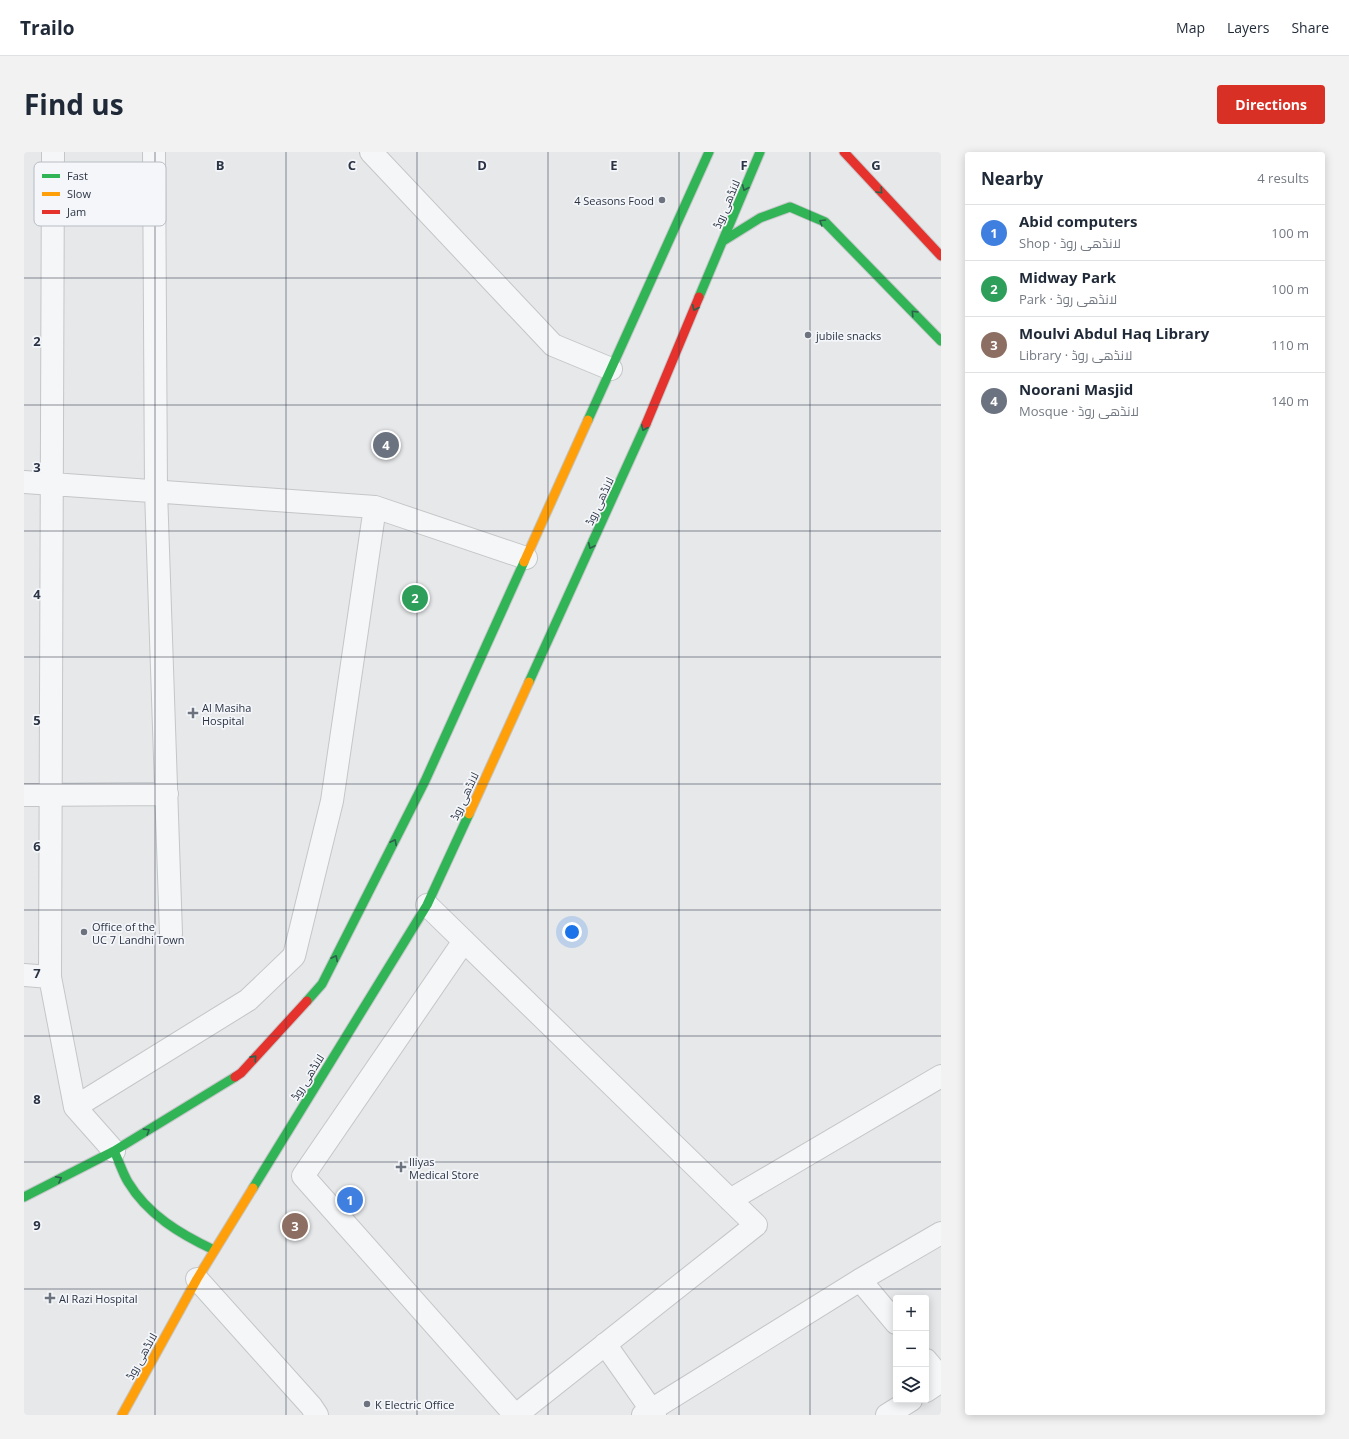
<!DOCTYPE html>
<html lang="en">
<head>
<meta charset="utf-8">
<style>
  body { margin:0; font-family:"Open Sans",Cairo,sans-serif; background:#f2f2f3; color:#1f2937 }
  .controls { position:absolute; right:12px; bottom:12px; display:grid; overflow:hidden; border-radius:4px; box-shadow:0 2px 10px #0003 }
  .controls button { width:36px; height:36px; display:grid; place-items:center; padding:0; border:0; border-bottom:1px solid #e0e1e3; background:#fff; color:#1f2937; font:20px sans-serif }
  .you { position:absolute; left:548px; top:780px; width:14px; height:14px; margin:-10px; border:3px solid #fff; border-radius:50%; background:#1a73e8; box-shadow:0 0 0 6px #1a73e833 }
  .badge { display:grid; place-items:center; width:26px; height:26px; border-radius:50%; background:#d93025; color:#fff; font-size:13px; font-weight:700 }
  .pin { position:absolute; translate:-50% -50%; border:2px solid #fff; box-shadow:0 1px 4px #0006 }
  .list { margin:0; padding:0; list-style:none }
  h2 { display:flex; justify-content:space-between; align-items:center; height:52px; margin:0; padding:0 16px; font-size:17px }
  h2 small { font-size:13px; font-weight:400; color:#747a83 }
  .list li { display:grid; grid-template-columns:26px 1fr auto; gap:12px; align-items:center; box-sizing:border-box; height:56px; padding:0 16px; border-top:1px solid #e0e1e3 }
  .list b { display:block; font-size:15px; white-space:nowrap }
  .list p { margin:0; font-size:13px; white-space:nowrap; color:#747a83 }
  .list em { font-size:13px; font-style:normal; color:#747a83 }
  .icon { flex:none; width:22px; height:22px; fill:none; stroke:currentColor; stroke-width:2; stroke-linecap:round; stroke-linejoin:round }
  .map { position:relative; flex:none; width:917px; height:1263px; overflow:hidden; border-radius:4px }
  header { display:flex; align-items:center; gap:24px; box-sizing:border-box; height:56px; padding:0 20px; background:#fff; border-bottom:1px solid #e0e1e3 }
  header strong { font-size:19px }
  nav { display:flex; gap:22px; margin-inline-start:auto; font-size:14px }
  .intro { display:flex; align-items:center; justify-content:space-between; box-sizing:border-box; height:96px; padding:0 24px }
  h1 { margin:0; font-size:28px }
  .button { padding:10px 18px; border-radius:4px; background:#d93025; color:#fff; font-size:14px; font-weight:700 }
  main { display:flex; gap:24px; padding:0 24px }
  aside { flex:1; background:#fff; border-radius:4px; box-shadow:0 2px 10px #0003 }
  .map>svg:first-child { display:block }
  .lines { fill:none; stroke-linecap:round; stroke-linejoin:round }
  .street-casing { stroke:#c4c6c8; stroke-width:24 }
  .fast-casing { stroke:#c4c6c8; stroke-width:11 }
  .slow-casing { stroke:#c4c6c8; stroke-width:11 }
  .jam-casing { stroke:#c4c6c8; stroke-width:11 }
  .street { stroke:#f5f6f7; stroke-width:22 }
  .fast { stroke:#30b455; stroke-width:9 }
  .slow { stroke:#ff9f0a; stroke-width:9 }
  .jam { stroke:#e5322d; stroke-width:9 }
  .oneway { stroke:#2d614b }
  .grid { fill:none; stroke:#2b3445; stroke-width:1; stroke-opacity:0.55 }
  .poi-dot { fill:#6c737f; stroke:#f4f6f9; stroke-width:1.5 }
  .labels { text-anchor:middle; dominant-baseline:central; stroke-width:3.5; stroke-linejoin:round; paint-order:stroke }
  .poi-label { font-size:11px; fill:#2b3445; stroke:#f4f6f9; text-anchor:start }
  .street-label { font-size:11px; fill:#2b3445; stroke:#f4f6f9 }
  .key { fill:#f4f6f9; stroke:#b8bcc3; stroke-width:1 }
  .key-label { font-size:11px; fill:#2b3445 }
  .grid-label { font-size:13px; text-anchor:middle; font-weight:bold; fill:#2b3445; stroke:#f4f6f9; stroke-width:3.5; stroke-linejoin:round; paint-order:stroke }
</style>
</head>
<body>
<header>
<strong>Trailo</strong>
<nav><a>Map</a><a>Layers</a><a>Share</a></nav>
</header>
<div class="intro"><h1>Find us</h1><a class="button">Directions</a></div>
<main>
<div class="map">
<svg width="917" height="1263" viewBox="0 0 917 1263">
  <rect width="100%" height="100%" fill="#e6e8ea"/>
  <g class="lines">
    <defs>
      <path id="street" d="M130 0 132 339 147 782
        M347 0 529 193 587 217
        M0 330 351 355 502 406
        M0 643 143 642
        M403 753 732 1073 492 1263
        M440 789 279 1024 491 1263
        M0 823 26 825 51 955 90 999
        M26 825 29 0
        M51 955 224 848 270 804 308 649 351 355
        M706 1048 917 924
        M173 1127 287 1254 293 1263
        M836 1128 872 1171
        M581 1192 631 1263
        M902 1208 917 1226
        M902 1239 917 1229
        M619 1263 836 1128 917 1081
        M863 1263 887 1248"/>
      <path id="fast" d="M699 89 736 66 766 55 801 70 917 189
        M675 145 736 0
        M564 268 685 0
        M505 530 622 272
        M283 849 298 832 401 629 500 410
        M90 999C95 1009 98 1020 104 1030 124 1063 156 1082 190 1098
        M229 1036 403 753 445 662
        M0 1045 90 999 211 925"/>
      <path id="slow" d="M500 410 564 268
        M445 662 505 530
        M98 1263 173 1127 229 1036"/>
      <path id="jam" d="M820 0 917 104
        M622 272 675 145
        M211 925 217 921 283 849"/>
    </defs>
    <!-- street casing -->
    <use href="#street" class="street-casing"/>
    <!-- fast casing -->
    <use href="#fast" class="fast-casing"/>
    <!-- slow casing -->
    <use href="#slow" class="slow-casing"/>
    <!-- jam casing -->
    <use href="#jam" class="jam-casing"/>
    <!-- street -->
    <use href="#street" class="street"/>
    <!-- fast -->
    <use href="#fast" class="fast"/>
    <!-- slow -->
    <use href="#slow" class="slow"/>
    <!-- jam -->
    <use href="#jam" class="jam"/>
  </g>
  <!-- one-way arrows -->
  <defs><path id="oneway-chevron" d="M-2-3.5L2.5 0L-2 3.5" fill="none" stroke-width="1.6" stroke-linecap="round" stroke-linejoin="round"/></defs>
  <g class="oneway">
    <use href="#oneway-chevron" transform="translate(721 36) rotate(113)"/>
    <use href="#oneway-chevron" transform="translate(856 39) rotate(47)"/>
    <use href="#oneway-chevron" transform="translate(798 70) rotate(-149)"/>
    <use href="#oneway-chevron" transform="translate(671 156) rotate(113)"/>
    <use href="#oneway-chevron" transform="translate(890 161) rotate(-134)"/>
    <use href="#oneway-chevron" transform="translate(620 276) rotate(113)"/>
    <use href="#oneway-chevron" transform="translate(567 394) rotate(115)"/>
    <use href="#oneway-chevron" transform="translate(370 690) rotate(-63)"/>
    <use href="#oneway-chevron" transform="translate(311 806) rotate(-63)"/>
    <use href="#oneway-chevron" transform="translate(230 906) rotate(-48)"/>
    <use href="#oneway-chevron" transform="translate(123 979) rotate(-32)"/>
    <use href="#oneway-chevron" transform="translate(35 1027) rotate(-27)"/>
  </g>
  <!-- grid -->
  <path class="grid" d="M131 0V1263M262 0V1263M393 0V1263M524 0V1263M655 0V1263M786 0V1263M0 126H917M0 253H917M0 379H917M0 505H917M0 632H917M0 758H917M0 884H917M0 1010H917M0 1137H917"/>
  <!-- markers -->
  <g class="poi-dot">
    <circle cx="638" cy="48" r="4"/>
    <circle cx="784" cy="183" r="4"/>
    <path d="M167 555h4v4h4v4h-4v4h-4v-4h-4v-4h4z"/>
    <circle cx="60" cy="780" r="4"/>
    <path d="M375 1009h4v4h4v4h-4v4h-4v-4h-4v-4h4z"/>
    <path d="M24 1140h4v4h4v4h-4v4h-4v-4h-4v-4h4z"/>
    <circle cx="343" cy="1252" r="4"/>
  </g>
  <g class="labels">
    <!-- poi labels -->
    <g class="poi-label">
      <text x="630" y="48" text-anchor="end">4 Seasons Food</text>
      <text x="792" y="183">jubile snacks</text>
      <text x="178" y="555">Al Masiha<tspan x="178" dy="13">Hospital</tspan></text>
      <text x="68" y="774">Office of the<tspan x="68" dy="13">UC 7 Landhi Town</tspan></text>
      <text x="385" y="1009">Iliyas<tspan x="385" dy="13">Medical Store</tspan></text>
      <text x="35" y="1146">Al Razi Hospital</text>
      <text x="351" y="1252">K Electric Office</text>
    </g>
    <!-- street labels -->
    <g class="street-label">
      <text transform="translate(702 52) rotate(-67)">لانڈھی روڈ</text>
      <text transform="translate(575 349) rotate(-65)">لانڈھی روڈ</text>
      <text transform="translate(440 644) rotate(-65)">لانڈھی روڈ</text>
      <text transform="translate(283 925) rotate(-58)">لانڈھی روڈ</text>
      <text transform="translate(117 1204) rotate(-61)">لانڈھی روڈ</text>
    </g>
  </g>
  <!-- legend -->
  <rect x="10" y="10" width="132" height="64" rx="6" class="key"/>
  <rect x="18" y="22" width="18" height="4" fill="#30b455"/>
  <rect x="18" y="40" width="18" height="4" fill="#ff9f0a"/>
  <rect x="18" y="58" width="18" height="4" fill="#e5322d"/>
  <g class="key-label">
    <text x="43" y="28">Fast</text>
    <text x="43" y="46">Slow</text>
    <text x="43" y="64">Jam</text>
  </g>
  <g class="grid-label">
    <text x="196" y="18">B</text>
    <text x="328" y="18">C</text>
    <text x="458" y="18">D</text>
    <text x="590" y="18">E</text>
    <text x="720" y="18">F</text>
    <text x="852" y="18">G</text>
    <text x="13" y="194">2</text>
    <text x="13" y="320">3</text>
    <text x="13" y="447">4</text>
    <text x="13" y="573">5</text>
    <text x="13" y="699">6</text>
    <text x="13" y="826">7</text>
    <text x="13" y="952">8</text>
    <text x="13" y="1078">9</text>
  </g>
</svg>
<div class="controls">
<button>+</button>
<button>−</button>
<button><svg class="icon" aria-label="layers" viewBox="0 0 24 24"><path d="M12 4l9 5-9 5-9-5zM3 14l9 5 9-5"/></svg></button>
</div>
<div class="you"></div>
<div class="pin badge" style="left:326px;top:1048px;background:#3f7fe0">1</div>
<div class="pin badge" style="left:391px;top:446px;background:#2e9e5b">2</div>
<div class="pin badge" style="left:271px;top:1074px;background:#8d6e63">3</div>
<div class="pin badge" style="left:362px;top:293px;background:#6b7280">4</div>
</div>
<aside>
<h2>Nearby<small>4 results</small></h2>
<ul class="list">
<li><span class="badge" style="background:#3f7fe0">1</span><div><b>Abid computers</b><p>Shop · لانڈھی روڈ</p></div><em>100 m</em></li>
<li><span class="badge" style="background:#2e9e5b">2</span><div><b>Midway Park</b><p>Park · لانڈھی روڈ</p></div><em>100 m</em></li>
<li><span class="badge" style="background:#8d6e63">3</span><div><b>Moulvi Abdul Haq Library</b><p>Library · لانڈھی روڈ</p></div><em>110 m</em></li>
<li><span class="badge" style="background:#6b7280">4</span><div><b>Noorani Masjid</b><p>Mosque · لانڈھی روڈ</p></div><em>140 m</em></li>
</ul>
</aside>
</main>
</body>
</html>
